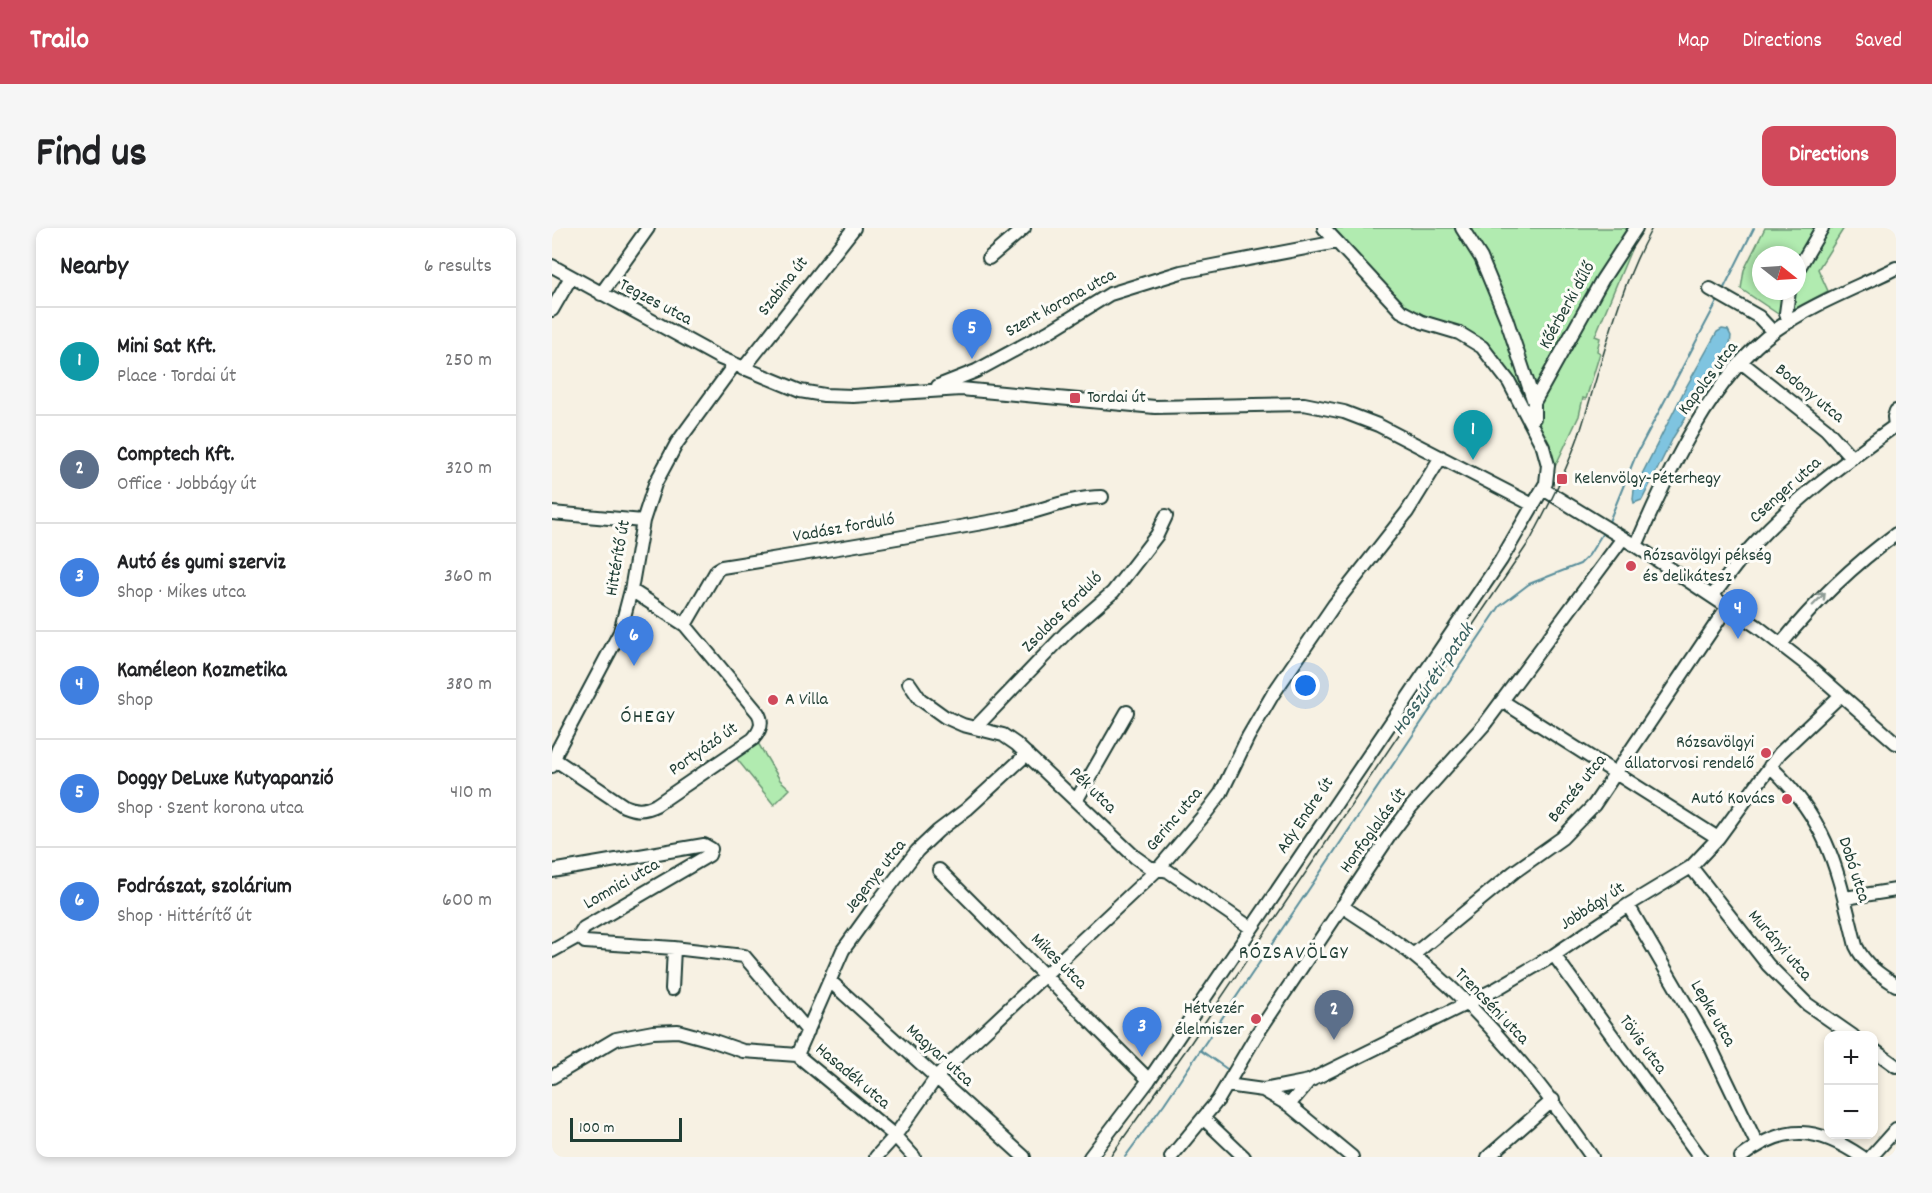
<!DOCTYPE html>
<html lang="en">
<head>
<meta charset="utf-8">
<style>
  body { margin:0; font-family:Dekko,sans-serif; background:#f6f6f6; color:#202124 }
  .controls { position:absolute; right:18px; bottom:18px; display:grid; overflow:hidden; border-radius:12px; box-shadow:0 3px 9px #0003 }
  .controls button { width:54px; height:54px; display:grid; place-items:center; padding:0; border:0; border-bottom:2px solid #e0e0e0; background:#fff; color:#202124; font:30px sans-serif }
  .compass { position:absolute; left:1200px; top:18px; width:54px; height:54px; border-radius:50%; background:#fff; box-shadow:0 3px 9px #0003; rotate:107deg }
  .scale { position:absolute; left:18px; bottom:15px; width:112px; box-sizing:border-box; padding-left:6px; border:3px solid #1f3d34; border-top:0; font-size:16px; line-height:21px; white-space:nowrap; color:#1f3d34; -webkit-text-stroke:4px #fdfcf7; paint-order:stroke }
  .you { position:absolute; left:754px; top:458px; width:21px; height:21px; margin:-15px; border:4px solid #fff; border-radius:50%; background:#1a73e8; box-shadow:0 0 0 9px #1a73e833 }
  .badge { display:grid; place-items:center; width:39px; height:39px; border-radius:50%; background:#d1495b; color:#fff; font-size:20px; font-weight:700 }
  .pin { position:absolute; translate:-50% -50px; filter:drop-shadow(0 2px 3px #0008) }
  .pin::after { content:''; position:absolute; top:32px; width:21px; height:18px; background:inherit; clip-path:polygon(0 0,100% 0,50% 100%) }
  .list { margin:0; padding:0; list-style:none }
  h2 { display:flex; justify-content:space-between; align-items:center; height:78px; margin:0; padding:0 24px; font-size:26px }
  h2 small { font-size:20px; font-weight:400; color:#757577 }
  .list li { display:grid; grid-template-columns:39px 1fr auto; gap:18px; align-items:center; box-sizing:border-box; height:108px; padding:0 24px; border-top:2px solid #e0e0e0 }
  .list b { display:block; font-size:22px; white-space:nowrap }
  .list p { margin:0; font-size:20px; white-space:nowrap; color:#757577 }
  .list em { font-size:20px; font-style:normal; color:#757577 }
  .map { position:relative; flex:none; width:1344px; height:929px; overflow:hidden; border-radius:12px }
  header { display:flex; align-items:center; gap:36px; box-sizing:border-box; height:84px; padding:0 30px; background:#d1495b; color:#fff }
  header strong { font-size:28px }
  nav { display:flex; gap:33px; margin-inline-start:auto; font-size:21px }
  .intro { display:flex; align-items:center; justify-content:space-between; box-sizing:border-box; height:144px; padding:0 36px }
  h1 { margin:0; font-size:42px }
  .button { padding:15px 27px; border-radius:12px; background:#d1495b; color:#fff; font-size:21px; font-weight:700 }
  main { display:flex; gap:36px; padding:0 36px }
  aside { flex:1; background:#fff; border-radius:12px; box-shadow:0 3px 9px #0003 }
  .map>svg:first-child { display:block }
  .green { fill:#b1ebb0; stroke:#689472; stroke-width:1.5; fill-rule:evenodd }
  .water { fill:#7fc4e0; stroke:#598e9b; stroke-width:1.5 }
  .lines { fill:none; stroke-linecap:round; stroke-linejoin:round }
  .stream { stroke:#598e9b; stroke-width:2 }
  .minor-casing { stroke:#1f3d34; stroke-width:16 }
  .minor { stroke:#fdfcf7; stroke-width:12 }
  .tram { stroke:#1f3d34; stroke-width:1.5 }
  .oneway { stroke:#8e9c96 }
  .poi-dot { fill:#d1495b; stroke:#fdfcf7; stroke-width:2 }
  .labels { text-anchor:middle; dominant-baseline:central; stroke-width:6; stroke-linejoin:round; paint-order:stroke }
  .street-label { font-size:18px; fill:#1f3d34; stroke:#fdfcf7 }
  .poi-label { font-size:18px; fill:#1f3d34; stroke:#fdfcf7; text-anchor:start }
  .water-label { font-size:20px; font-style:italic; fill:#375f5f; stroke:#fdfcf7 }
  .neighbourhood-label { font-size:20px; letter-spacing:1.5px; fill:#1f3d34; stroke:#fdfcf7 }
</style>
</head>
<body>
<header>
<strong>Trailo</strong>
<nav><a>Map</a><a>Directions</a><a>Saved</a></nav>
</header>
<div class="intro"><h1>Find us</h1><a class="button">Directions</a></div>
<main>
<aside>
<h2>Nearby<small>6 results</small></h2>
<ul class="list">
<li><span class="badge" style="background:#0f9aa8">1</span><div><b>Mini Sat Kft.</b><p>Place · Tordai út</p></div><em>250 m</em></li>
<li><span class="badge" style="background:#5c6f8a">2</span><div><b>Comptech Kft.</b><p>Office · Jobbágy út</p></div><em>320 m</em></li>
<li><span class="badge" style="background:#3f7fe0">3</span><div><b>Autó és gumi szerviz</b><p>Shop · Mikes utca</p></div><em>360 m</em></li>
<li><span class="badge" style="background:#3f7fe0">4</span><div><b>Kaméleon Kozmetika</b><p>Shop</p></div><em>380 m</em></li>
<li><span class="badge" style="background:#3f7fe0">5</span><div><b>Doggy DeLuxe Kutyapanzió</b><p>Shop · Szent korona utca</p></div><em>410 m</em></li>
<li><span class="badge" style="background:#3f7fe0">6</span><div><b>Fodrászat, szolárium</b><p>Shop · Hittérítő út</p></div><em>600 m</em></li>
</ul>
</aside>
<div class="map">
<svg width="1344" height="929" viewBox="0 0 1344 929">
  <rect width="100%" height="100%" fill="#f7f1e3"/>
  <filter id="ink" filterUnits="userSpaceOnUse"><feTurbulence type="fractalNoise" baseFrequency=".0167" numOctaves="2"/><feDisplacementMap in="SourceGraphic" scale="12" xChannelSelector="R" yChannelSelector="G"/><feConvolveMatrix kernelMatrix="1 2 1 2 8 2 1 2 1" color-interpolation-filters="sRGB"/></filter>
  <g filter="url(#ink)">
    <!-- green -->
    <path class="green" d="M773 0H1088L1043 108 1048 110 1045 123 1048 125 1034 171 1031 170 1027 188 1000 245 995 228 930 119 860 90Z
      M1213 0H1292L1266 41 1276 63 1229 88 1189 61 1192 42ZM1209 27H1245V63H1209Z
      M206 515 228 552 238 561 222 577 184 530Z"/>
    <!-- water -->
    <path class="water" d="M1170 101 1176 102 1179 108 1178 118 1122 208 1090 272 1082 275 1081 271 1082 262 1133 161 1165 104Z"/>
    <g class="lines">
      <!-- stream -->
      <path class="stream" d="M1170 64 1202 0
        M1056 296 1084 227 1166 72
        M648 822 675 841
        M573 929 612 876 948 378 977 356 1028 336 1037 327 1052 303"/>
      <defs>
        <path id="minor" d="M910 0 929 30 954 90 982 174
          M437 30 472 0
          M0 38 168 130 248 163 272 167 301 168 409 161 603 179 752 176 792 184 826 197 981 277
          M1245 43 1270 0
          M1158 61 1207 89 1221 104
          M1237 63 1234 85 1237 94
          M49 66 96 0
          M0 82 19 49
          M1189 134 1274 201 1299 229
          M191 141 302 0
          M386 158 424 143 496 104 558 66 629 44 785 14
          M978 194 982 190V174L1050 52 1084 0
          M1343 198 1342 189 1344 183
          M991 261 1084 318 1206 399 1255 437 1344 515
          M0 285 91 293
          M1084 318C1115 246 1160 148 1225 101 1260 76 1306 59 1344 40
          M1160 368C1174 351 1186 333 1200 318 1242 272 1294 233 1344 197
          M133 397 165 342 170 339C265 324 358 308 453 291 485 285 517 269 550 269
          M1229 416C1263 374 1300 338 1344 306
          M357 455 368 471 393 489 411 497 451 507 464 516 583 629 597 639 616 643 699 700
          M950 473 1166 610
          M424 499 515 404 561 364 605 307 614 288
          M2 531 72 578C84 583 92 583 104 577L201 511C208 503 212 495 206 485L133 397 79 362
          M0 538 6 521 68 404 79 362 91 293 103 256 125 215 182 137
          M1218 538C1278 595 1285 642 1304 718 1313 737 1327 746 1344 757
          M524 573 575 484
          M1139 639 1216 737 1255 776 1301 808
          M387 642 597 852
          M0 643 152 617 159 621 157 627 32 700 27 708
          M1293 670 1344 662
          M1076 677 1158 818 1205 916
          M790 678C813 694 839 709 861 727 932 783 989 856 1040 929
          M27 708 33 714 122 720 192 728 256 803
          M0 723 27 708
          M861 727 962 644 1010 610 1042 577 1176 378
          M1002 727 1148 929
          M278 753 472 929
          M120 761 122 720
          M1322 822 1344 838
          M245 827 291 722 322 679 365 623 386 603 415 581 475 526
          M0 849 64 811 101 804 126 803 159 812 191 823 245 827 343 908 362 929
          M675 857 711 862 757 853 944 761 1002 727 1076 677 1139 639 1166 610 1228 525 1289 467
          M711 862 737 877 800 929
          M737 877 757 853
          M652 891 692 929
          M324 929 343 908 386 847 607 640 653 586 669 565 696 509 721 466 782 377 855 284 889 229
          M538 929 597 852 949 332 994 255 996 237 991 219 957 154 930 119 907 105 870 94 849 83 772 0
          M619 929 666 872 705 806 838 607 859 579 932 497 1071 310
          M936 929 1001 872
          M1189 929C1233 895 1266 899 1310 929
          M1319 929 1344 901"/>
      </defs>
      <!-- minor casing -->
      <use href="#minor" class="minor-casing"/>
      <!-- minor -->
      <use href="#minor" class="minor"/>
      <!-- tram -->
      <path class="tram" d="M558 929 636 819 979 311C999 274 1017 238 1030 198 1051 131 1066 62 1100 0"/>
    </g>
    <!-- one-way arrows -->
    <defs><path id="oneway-shaft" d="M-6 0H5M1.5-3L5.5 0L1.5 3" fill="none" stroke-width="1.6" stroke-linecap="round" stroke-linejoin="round" transform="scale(1.5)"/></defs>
    <use class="oneway" href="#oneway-shaft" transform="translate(1267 371) rotate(-46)"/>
  </g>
  <!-- markers -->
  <g class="poi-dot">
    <rect x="517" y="164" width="12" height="12" rx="3"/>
    <rect x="1004" y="245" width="12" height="12" rx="3"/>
    <circle cx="1079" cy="338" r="6"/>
    <circle cx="221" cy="472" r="6"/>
    <circle cx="1214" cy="525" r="6"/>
    <circle cx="1235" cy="571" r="6"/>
    <circle cx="704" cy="791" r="6"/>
  </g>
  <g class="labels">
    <!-- street labels -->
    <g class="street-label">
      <text transform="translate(232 59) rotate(-52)">Szabina út</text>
      <text transform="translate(103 75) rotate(28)">Tegzes utca</text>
      <text transform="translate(509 76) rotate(-29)">Szent korona utca</text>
      <text transform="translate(1016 78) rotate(-61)">Kőérberki dűlő</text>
      <text transform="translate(1157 151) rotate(-53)">Kapolcs utca</text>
      <text transform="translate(1257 166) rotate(39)">Bodony utca</text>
      <text transform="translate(1234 263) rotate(-42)">Csenger utca</text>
      <text transform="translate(292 301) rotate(-10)">Vadász forduló</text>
      <text transform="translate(67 330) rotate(-80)">Hittérítő út</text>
      <text transform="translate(511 385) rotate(-45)">Zsoldos forduló</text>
      <text transform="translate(152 522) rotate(-35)">Portyázó út</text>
      <text transform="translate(1026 561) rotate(-51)">Bencés utca</text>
      <text transform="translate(540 563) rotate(44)">Pék utca</text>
      <text transform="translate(754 588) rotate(-56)">Ady Endre út</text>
      <text transform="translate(623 592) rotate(-50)">Gerinc utca</text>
      <text transform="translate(822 603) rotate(-54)">Honfoglalás út</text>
      <text transform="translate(1301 642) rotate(72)">Dobó utca</text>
      <text transform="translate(324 649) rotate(-52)">Jegenye utca</text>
      <text transform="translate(70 657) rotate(-30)">Lomnici utca</text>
      <text transform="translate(1041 679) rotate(-33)">Jobbágy út</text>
      <text transform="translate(1227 718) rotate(49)">Murányi utca</text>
      <text transform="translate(506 734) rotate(45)">Mikes utca</text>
      <text transform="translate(939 779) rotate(46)">Trencséni utca</text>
      <text transform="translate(1160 786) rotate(60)">Lepke utca</text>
      <text transform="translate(1090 817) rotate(54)">Tövis utca</text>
      <text transform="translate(387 828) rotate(42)">Magyar utca</text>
      <text transform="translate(300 849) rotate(40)">Hasadék utca</text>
    </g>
    <!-- poi labels -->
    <g class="poi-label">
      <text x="535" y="170">Tordai út</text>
      <text x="1022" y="251">Kelenvölgy-Péterhegy</text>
      <text x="1091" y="328">Rózsavölgyi pékség<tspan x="1091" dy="21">és delikátesz</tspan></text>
      <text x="233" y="472">A Villa</text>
      <text x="1202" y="515" text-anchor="end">Rózsavölgyi<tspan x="1202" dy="21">állatorvosi rendelő</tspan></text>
      <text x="1223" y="571" text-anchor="end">Autó Kovács</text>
      <text x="692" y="781" text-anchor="end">Hétvezér<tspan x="692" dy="21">élelmiszer</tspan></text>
    </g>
    <!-- water labels -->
    <g class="water-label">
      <text transform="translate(882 452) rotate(-56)">Hosszúréti-patak</text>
    </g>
    <!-- neighbourhood labels -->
    <g class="neighbourhood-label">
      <text x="96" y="490">ÓHEGY</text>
      <text x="742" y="726">RÓZSAVÖLGY</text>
    </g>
  </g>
</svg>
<div class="controls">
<button>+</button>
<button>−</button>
</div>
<svg class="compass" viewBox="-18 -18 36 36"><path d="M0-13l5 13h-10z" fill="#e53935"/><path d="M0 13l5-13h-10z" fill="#757577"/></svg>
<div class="scale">100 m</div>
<div class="you"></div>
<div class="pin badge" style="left:921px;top:232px;background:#0f9aa8">1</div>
<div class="pin badge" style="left:782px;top:812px;background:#5c6f8a">2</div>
<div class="pin badge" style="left:590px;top:829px;background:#3f7fe0">3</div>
<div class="pin badge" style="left:1186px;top:411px;background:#3f7fe0">4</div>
<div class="pin badge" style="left:420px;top:131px;background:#3f7fe0">5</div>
<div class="pin badge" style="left:82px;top:438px;background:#3f7fe0">6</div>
</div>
</main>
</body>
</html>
